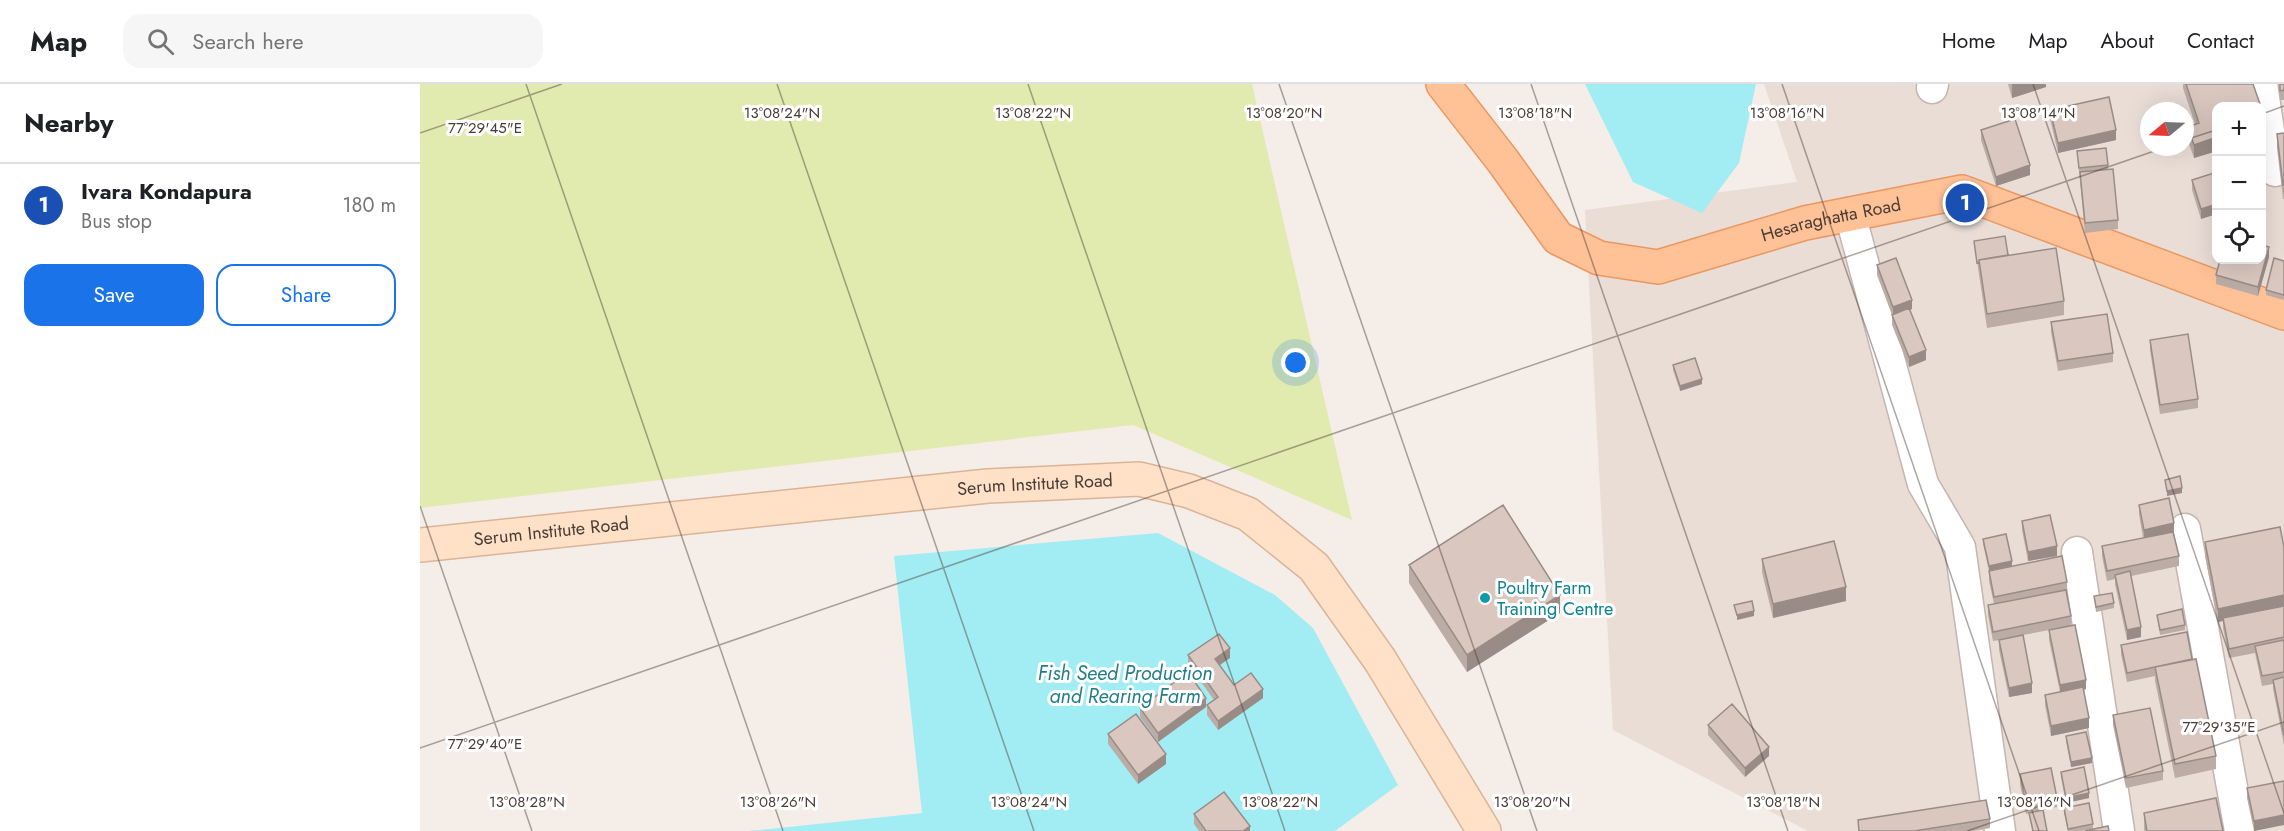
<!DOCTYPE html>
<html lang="en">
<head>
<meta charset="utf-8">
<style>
  body { margin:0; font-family:Jost,sans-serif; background:#f6f6f6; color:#202124 }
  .controls { position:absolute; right:18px; top:18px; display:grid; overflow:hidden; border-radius:12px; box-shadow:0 6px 24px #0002 }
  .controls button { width:54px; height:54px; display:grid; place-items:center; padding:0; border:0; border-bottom:2px solid #e0e0e0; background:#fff; color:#202124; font:30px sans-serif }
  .compass { position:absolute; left:1720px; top:18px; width:54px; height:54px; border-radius:50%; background:#fff; box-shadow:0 6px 24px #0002; rotate:251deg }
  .you { position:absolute; left:876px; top:279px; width:21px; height:21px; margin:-15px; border:4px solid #fff; border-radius:50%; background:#1a73e8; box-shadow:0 0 0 9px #1a73e833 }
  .badge { display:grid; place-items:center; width:39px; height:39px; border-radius:50%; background:#1a73e8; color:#fff; font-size:20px; font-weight:700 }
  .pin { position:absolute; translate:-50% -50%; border:3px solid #fff; box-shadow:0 2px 6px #0006 }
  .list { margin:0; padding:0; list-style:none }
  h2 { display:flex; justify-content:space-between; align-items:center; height:78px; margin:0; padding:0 24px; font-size:26px }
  h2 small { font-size:20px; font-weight:400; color:#757577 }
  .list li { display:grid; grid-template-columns:39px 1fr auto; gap:18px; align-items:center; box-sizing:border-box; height:84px; padding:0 24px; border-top:2px solid #e0e0e0 }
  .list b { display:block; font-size:22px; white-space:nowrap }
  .list p { margin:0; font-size:20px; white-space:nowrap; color:#757577 }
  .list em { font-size:20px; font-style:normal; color:#757577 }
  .actions { display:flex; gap:12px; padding:18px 24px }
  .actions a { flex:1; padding:14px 0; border:2px solid #1a73e8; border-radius:18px; text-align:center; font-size:21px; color:#1a73e8 }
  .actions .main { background:#1a73e8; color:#fff }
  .icon { flex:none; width:33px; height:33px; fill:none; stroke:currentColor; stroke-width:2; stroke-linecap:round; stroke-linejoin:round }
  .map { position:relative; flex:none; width:1864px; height:747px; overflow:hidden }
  header { display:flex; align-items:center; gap:36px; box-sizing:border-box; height:84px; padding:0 30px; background:#fff; border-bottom:2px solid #e0e0e0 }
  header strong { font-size:28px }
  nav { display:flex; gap:33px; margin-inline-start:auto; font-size:21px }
  .search { width:420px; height:54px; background:#f6f6f6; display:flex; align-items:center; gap:15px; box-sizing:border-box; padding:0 21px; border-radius:18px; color:#757577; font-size:22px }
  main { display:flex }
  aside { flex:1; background:#fff }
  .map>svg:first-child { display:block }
  .residential { fill:#e9ddd6; fill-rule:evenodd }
  .green { fill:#e2ebaf }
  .water { fill:#a2ecf4 }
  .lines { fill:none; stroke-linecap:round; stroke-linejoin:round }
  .minor-casing { stroke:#c4b5ad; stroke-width:33 }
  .secondary-casing { stroke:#dab498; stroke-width:36 }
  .primary-casing { stroke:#ea9761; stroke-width:36 }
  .minor { stroke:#fff; stroke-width:30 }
  .secondary { stroke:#ffe1c8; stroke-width:33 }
  .primary { stroke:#ffc297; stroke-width:33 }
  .wall { fill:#bbaca5 }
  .shaded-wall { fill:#998c86 }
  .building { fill:#dac8c0; stroke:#998c86; stroke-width:1.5 }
  .ticks { fill:none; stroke:#493c36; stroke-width:1.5; stroke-opacity:0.45 }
  .culture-dot { fill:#0f9aa8; stroke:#fff; stroke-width:2 }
  .labels { text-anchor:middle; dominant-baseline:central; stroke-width:6; stroke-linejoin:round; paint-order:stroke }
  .street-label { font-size:18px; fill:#493c36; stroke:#fff }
  .culture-label { font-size:18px; fill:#0d838f; stroke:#fff; text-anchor:start }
  .water-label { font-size:20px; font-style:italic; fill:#227d89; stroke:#fff }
  .ticks-label { font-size:15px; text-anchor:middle; fill:#493c36; stroke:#fff; stroke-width:6; stroke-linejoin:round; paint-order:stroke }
</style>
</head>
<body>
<header>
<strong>Map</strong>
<div class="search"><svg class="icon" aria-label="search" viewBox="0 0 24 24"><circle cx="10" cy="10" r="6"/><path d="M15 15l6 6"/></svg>Search here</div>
<nav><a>Home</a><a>Map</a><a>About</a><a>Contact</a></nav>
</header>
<main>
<aside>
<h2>Nearby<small></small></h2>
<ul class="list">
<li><span class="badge" style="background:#1a4fb4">1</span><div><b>Ivara Kondapura</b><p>Bus stop</p></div><em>180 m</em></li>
</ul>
<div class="actions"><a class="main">Save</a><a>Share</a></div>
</aside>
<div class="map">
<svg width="1864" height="747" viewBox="0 0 1864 747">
  <rect width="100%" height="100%" fill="#f5ede8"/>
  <!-- residential -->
  <path class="residential" d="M1344 0H1864V747H1388L1193 646 1165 126 1377 98ZM1796 22H1842V176H1796ZM1729 27H1765V63H1729Z"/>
  <!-- green -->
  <path class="green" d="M0 0H832L932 436 713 341 0 424Z"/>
  <!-- water -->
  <path class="water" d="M1165 0H1336L1319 79 1282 129 1213 98Z
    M738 449 855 511 893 544 978 701 915 747H329L502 729 474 472Z"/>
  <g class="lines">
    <defs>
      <path id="minor" d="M1842 0 1855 87
        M1512 4 1513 0
        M1430 130 1503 400 1540 463 1580 747
        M1765 445 1820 747
        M1657 468 1699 747"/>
      <g id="secondary">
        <path id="s1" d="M0 461 568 402 719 395 769 407 828 430 894 483 960 576 1064 747"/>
      </g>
      <g id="primary">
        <path id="s2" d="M1023 0 1083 77 1138 154 1179 174 1238 183 1385 139 1542 108 1864 229"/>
      </g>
    </defs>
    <!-- minor casing -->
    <use href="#minor" class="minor-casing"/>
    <!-- secondary casing -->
    <use href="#secondary" class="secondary-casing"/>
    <!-- primary casing -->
    <use href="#primary" class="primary-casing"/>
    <!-- minor -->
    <use href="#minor" class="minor"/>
    <!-- secondary -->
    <use href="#secondary" class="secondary"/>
    <!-- primary -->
    <use href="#primary" class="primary"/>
  </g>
  <!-- wall -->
  <path class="wall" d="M1588 0H1626V3L1592 14Z
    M1763 0H1833L1840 22H1797V67L1774 74 1768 57V43L1775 40 1763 4Z
    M1859 0H1864V16H1860Z
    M1630 26 1696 56 1638 69 1630 35Z
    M1561 46 1610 91 1576 102 1561 56Z
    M1864 49V115H1863L1857 64V50Z
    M1657 67 1688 81V86L1698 136V145L1665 149Z
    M1797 88 1781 135 1772 106V96Z
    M1554 157 1588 171 1644 217V231L1567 244Z
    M1849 173 1838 212 1796 200V191Z
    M1864 177V216L1846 211V206Z
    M1457 181 1492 225 1490 226 1506 276 1489 283 1472 241V231L1457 191Z
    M1631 238 1693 269V278L1638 287 1631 248Z
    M1730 256 1778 315V324L1740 330 1730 266Z
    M1253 281 1282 300 1260 307 1253 286Z
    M1719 421 1754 449 1759 472V482L1711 492 1721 553 1707 556 1695 500V495L1687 497 1682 472V462L1723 454 1719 430Z
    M1602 437 1637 472 1608 477 1602 446Z
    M1563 455 1592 482 1569 487 1563 460Z
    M1785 458 1864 463V661L1853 605V600L1842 602 1835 569 1809 574 1803 544V537L1798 538 1785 472Z
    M1342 475 1426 517 1353 534 1342 488Z
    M989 481 1140 529 1047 588 989 499Z
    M1569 487 1647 498V508H1646L1651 532V542L1603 551 1612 609 1589 613 1579 566V556L1573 557 1568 531V521L1574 520 1569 497Z
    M1674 512 1694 519V524L1676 528Z
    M1737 531 1765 541V546L1740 551Z
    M1629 546 1666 605 1664 606 1669 644 1631 652 1625 621V611L1640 608 1629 556Z
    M1701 561 1772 575 1796 672V685L1755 694 1735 597V592L1707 598 1701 570Z
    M768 571 810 574 800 581 814 601 843 614 798 646 787 631V621L794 616 768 580Z
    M786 623 738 658 720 633V624Z
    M1693 631 1743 687V696L1706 704 1693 641Z
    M1288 641 1349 672 1325 693 1288 651Z
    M688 650 746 680 718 700 688 660Z
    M1646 652 1672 679 1651 683 1646 657Z
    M1641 688 1669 714 1646 719 1641 693Z
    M1600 690 1637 714V723L1606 730 1600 700Z
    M1864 697 1834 747 1827 714V704Z
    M1644 724 1673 740V745L1661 747H1648L1644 729Z
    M1724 729 1803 747H1724Z
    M774 730 830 747H779L774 740Z
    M1570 735V744L1553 747H1438V736Z"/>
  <!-- shaded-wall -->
  <path class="shaded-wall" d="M1592 0H1626V3L1592 14Z
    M1696 46V56L1638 69V59Z
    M1797 53V67L1774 74V61Z
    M1610 81V91L1576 102V93Z
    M1797 120V130L1781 135V125Z
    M1849 163V173L1838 212V203Z
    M1492 216V225L1473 233V223Z
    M1506 266V276L1489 283V273Z
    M1282 295V300L1260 307V302Z
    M1762 404V409L1747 412V407Z
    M1754 439V449L1724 455V446Z
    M1637 462V472L1608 477V468Z
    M1592 477V482L1569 487V482Z
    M1426 503V517L1353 534V520Z
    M1140 511V529L1047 588V571Z
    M1864 511V525L1803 534V537L1798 538V525Z
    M1334 527V532L1317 536V531Z
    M1721 543V553L1707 556V546Z
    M810 564V574L795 584V575Z
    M1666 596V605L1640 611V601Z
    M1612 599V609L1589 613V604Z
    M843 605V614L798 646V637Z
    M786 614V623L738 658V649Z
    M1669 634V644L1631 652V642Z
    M1349 663V672L1325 693V684Z
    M746 670V680L718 700V691Z
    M1672 674V679L1651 683V678Z
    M1669 709V714L1646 719V714Z
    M1864 731V741L1834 747V737Z
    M830 742V747H823Z"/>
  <!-- building -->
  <path class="building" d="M1766 0H1833L1840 20 1834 22H1797V53L1774 61 1768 43 1779 39Z
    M1860 0H1864V6L1860 7Z
    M1689 13 1696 46 1638 59 1630 26Z
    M1595 35 1610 81 1576 93 1561 46Z
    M1864 49V101H1863L1857 50Z
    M1686 64 1688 81 1659 84 1657 67Z
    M1693 85 1698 136 1665 139 1660 88Z
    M1797 88V120L1781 125 1772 96Z
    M1585 152 1588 171 1559 176V178L1557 179 1554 157Z
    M1842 161 1849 163 1838 203 1796 191 1800 176H1842Z
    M1636 164 1644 217 1567 230 1559 176Z
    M1476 174 1492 216 1473 223 1457 181Z
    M1854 174 1864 177V211L1846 206Z
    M1489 224 1506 266 1489 273 1472 231Z
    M1687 230 1693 269 1638 277 1631 238Z
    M1768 250 1778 315 1740 321 1730 256Z
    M1275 274 1282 295 1260 302 1253 281Z
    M1760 392 1762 404 1747 407 1745 396Z
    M1749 414 1754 439 1724 446 1719 421Z
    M1083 421 1140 511 1047 571 989 481Z
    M1630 431 1637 462 1608 468 1602 437Z
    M1860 443 1864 463V511L1798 525 1785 458Z
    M1753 448 1759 472 1687 487 1682 462Z
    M1586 450 1592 477 1569 482 1563 455Z
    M1414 457 1426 503 1353 520 1342 475Z
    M1642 472 1647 498 1574 513 1569 487Z
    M1710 487 1721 543 1707 546 1695 491Z
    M1646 506 1651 532 1573 548 1568 521Z
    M1692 509 1694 519 1676 523 1674 512Z
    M1332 517 1334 527 1317 531 1314 521Z
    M1864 522V553L1809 565 1803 534Z
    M1762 525 1765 541 1740 546 1737 531Z
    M1655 541 1666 596 1640 601 1629 546Z
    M1767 548 1772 575 1707 589 1701 561Z
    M799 550 810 564 795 575 814 601 831 589 843 605 798 637 787 621 798 613 768 571Z
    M1603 551 1612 599 1589 604 1579 556Z
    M1864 556V588L1842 592 1835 562Z
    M1776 575 1796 672 1755 680 1735 583Z
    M768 588 786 614 738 649 720 624Z
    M1864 593V651L1853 596Z
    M1663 603 1669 634 1631 642 1625 611Z
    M1312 620 1349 663 1325 684 1288 641Z
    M1730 624 1743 687 1706 694 1693 631Z
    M716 630 746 670 718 691 688 650Z
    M1666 648 1672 674 1651 678 1646 652Z
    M1664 683 1669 709 1646 714 1641 688Z
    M1631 684 1637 714 1606 720 1600 690Z
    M1864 697V731L1834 737 1827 704Z
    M804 708 830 742 823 747H786L774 730Z
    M1796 714 1803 747H1727L1724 729Z
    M1566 716 1570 735 1494 747H1439L1438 736Z
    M1669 719 1673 740 1648 745 1644 724Z
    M1623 726 1627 747H1613L1609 729Z
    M1688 742 1689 747H1665Z"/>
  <!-- ticks -->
  <path class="ticks" d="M106 0 363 747M357 0 614 747M608 0 865 747M859 0 1117 747M1111 0 1368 747M1362 0 1619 747M1613 0 1864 729M1842 30 1864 22M0 49 142 0M1765 56 1796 46M0 422 112 747M0 664 1746 63M1547 747 1864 638"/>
  <!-- markers -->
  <circle class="culture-dot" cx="1065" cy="514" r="6"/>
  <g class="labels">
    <!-- street labels -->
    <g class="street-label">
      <text stroke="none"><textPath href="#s2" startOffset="477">Hesaraghatta Road</textPath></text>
      <text stroke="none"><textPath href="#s1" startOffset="618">Serum Institute Road</textPath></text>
      <text stroke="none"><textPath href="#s1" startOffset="132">Serum Institute Road</textPath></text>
    </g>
    <!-- culture labels -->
    <g class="culture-label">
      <text x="1077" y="504">Poultry Farm<tspan x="1077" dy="21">Training Centre</tspan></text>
    </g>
    <!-- water labels -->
    <g class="water-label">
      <text x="705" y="589">Fish Seed Production<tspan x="705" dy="23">and Rearing Farm</tspan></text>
    </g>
  </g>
  <g class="ticks-label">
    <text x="362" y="34">13°08'24"N</text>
    <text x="613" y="34">13°08'22"N</text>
    <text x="864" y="34">13°08'20"N</text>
    <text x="1367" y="34">13°08'16"N</text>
    <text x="1618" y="34">13°08'14"N</text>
    <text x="1115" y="34">13°08'18"N</text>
    <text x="65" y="49">77°29'45"E</text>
    <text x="1799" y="648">77°29'35"E</text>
    <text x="65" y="665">77°29'40"E</text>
    <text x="107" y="723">13°08'28"N</text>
    <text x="358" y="723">13°08'26"N</text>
    <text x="609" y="723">13°08'24"N</text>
    <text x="860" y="723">13°08'22"N</text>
    <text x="1112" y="723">13°08'20"N</text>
    <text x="1363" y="723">13°08'18"N</text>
    <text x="1614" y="723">13°08'16"N</text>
  </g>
</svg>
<div class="controls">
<button>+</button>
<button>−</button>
<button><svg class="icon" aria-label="locate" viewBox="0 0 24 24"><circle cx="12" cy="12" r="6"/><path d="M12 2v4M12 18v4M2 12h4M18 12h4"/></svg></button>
</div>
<svg class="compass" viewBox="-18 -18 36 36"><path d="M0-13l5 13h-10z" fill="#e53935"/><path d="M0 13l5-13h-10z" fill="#757577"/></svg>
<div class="you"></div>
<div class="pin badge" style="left:1545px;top:119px;background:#1a4fb4">1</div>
</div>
</main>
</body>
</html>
